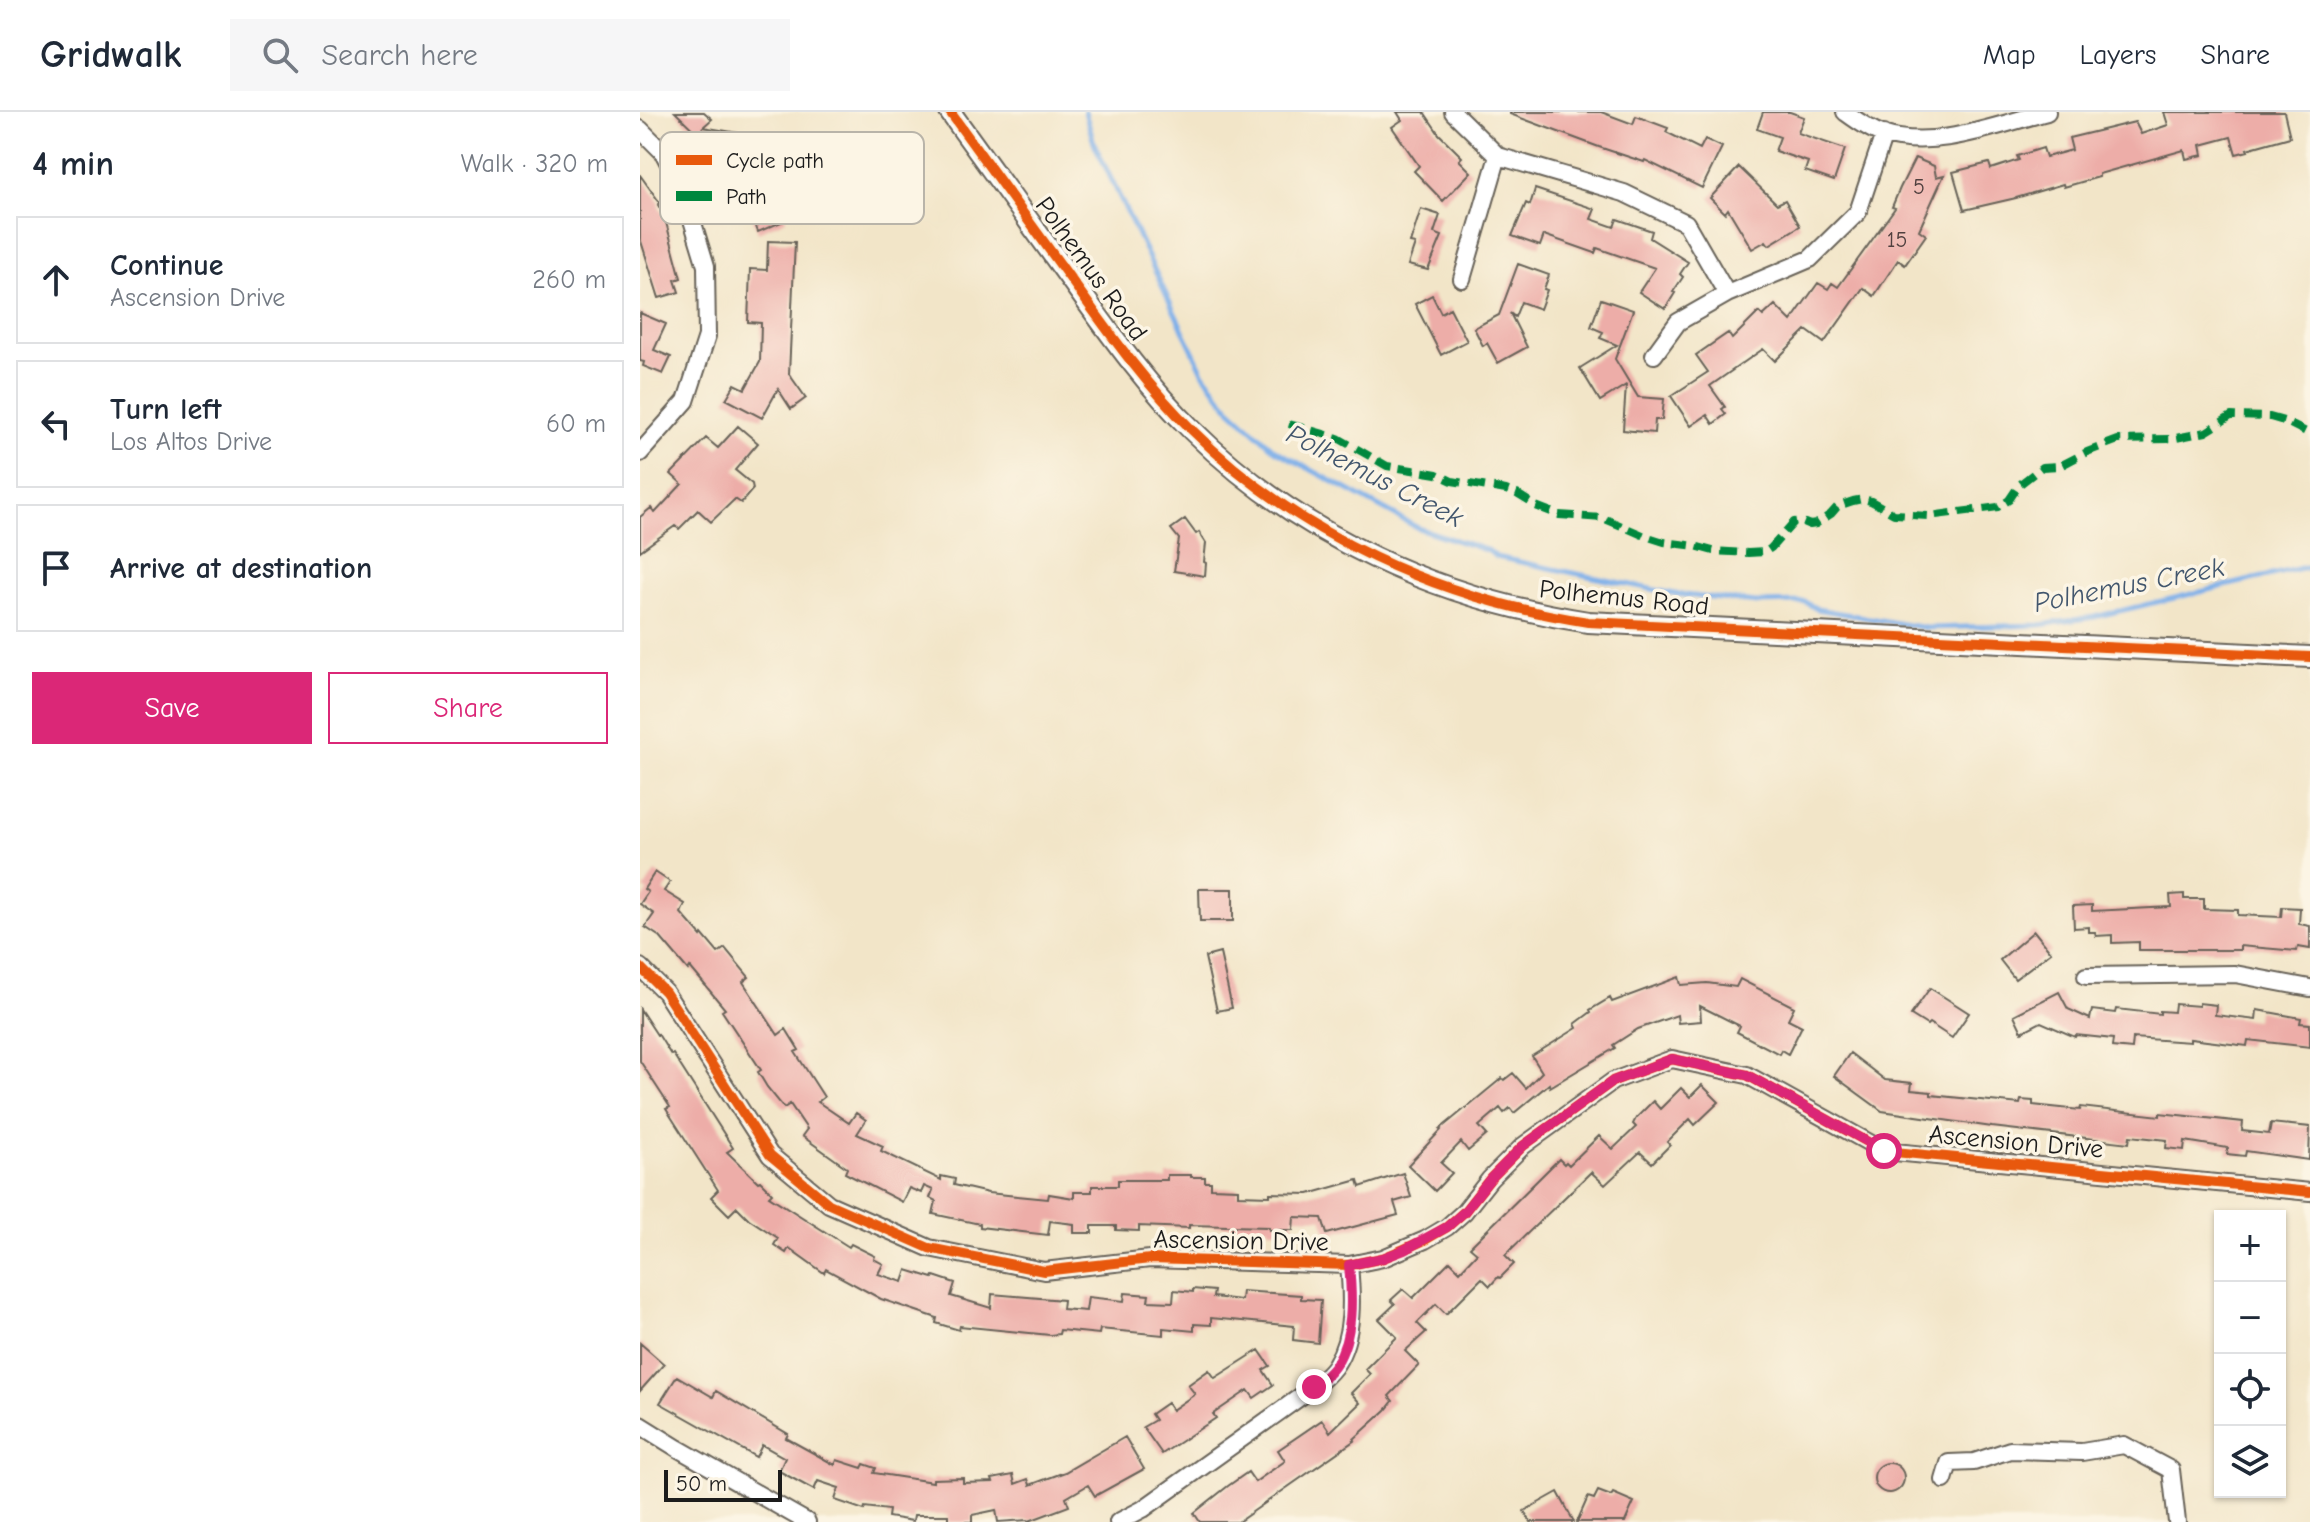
<!DOCTYPE html>
<html lang="en">
<head>
<meta charset="utf-8">
<style>
  body { margin:0; font-family:"Comic Neue",sans-serif; background:#f6f6f7; color:#1f2937 }
  .controls { position:absolute; right:24px; bottom:24px; display:grid; overflow:hidden; border-radius:0px; box-shadow:0 2px 6px #0004 }
  .controls button { width:72px; height:72px; display:grid; place-items:center; padding:0; border:0; border-bottom:2px solid #e0e1e3; background:#fff; color:#1f2937; font:40px sans-serif }
  .scale { position:absolute; left:24px; bottom:20px; width:118px; box-sizing:border-box; padding-left:8px; border:4px solid #1c1c1c; border-top:0; font-size:22px; line-height:28px; white-space:nowrap; color:#1c1c1c; -webkit-text-stroke:6px #fcf5e5; paint-order:stroke }
  .stop { position:absolute; width:24px; height:24px; margin:-18px; border:6px solid #db2777; border-radius:50%; background:#fff }
  .stop.end { background:#db2777; border-color:#fff; box-shadow:0 2px 8px #0008 }
  .list { margin:0; padding:0; list-style:none }
  h2 { display:flex; justify-content:space-between; align-items:center; height:104px; margin:0; padding:0 32px; font-size:34px }
  h2 small { font-size:26px; font-weight:400; color:#747a83 }
  .list li { display:grid; grid-template-columns:52px 1fr auto; gap:24px; align-items:center; box-sizing:border-box; height:128px; margin:0 16px 16px; padding:0 16px; border:2px solid #e0e1e3; border-radius:0px }
  .list b { display:block; font-size:30px; white-space:nowrap }
  .list p { margin:0; font-size:26px; white-space:nowrap; color:#747a83 }
  .list em { font-size:26px; font-style:normal; color:#747a83 }
  .actions { display:flex; gap:16px; padding:24px 32px }
  .actions a { flex:1; padding:18px 0; border:2px solid #db2777; border-radius:0px; text-align:center; font-size:28px; color:#db2777 }
  .actions .main { background:#db2777; color:#fff }
  .icon { flex:none; width:44px; height:44px; fill:none; stroke:currentColor; stroke-width:2; stroke-linecap:round; stroke-linejoin:round }
  .map { position:relative; flex:none; width:1670px; height:1410px; overflow:hidden }
  header { display:flex; align-items:center; gap:48px; box-sizing:border-box; height:112px; padding:0 40px; background:#fff; border-bottom:2px solid #e0e1e3 }
  header strong { font-size:38px }
  nav { display:flex; gap:44px; margin-inline-start:auto; font-size:28px }
  .search { width:560px; height:72px; background:#f6f6f7; display:flex; align-items:center; gap:20px; box-sizing:border-box; padding:0 28px; border-radius:0px; color:#747a83; font-size:30px }
  main { display:flex }
  aside { flex:1; background:#fff }
  .map>svg:first-child { display:block }
  .lines { fill:none; stroke-linecap:round; stroke-linejoin:round }
  .stream { stroke:#7dafe9; stroke-width:5 }
  .building { fill:#edada8 }
  .minor-casing { stroke:#676258; stroke-width:20 }
  .major-casing { stroke:#676258; stroke-width:24 }
  .minor { stroke:#fff; stroke-width:16 }
  .major { stroke:#fff; stroke-width:20 }
  .quiet { stroke:#00873e; stroke-width:8; stroke-dasharray:16 8; stroke-linecap:butt }
  .cycleway-casing { stroke:#fcf5e5; stroke-width:15 }
  .cycleway { stroke:#e8590c; stroke-width:10 }
  .route { stroke:#db2777; stroke-width:10 }
  .labels { text-anchor:middle; dominant-baseline:central; stroke-width:7; stroke-linejoin:round; paint-order:stroke }
  .number-label { font-size:22px; fill:#50403f }
  .street-label { font-size:26px; fill:#1c1c1c; stroke:#fcf5e5 }
  .water-label { font-size:28px; font-style:italic; fill:#43576e; stroke:#fcf5e5 }
  .key { fill:#fcf5e5; stroke:#b9b4a9; stroke-width:2 }
  .key-label { font-size:22px; fill:#1c1c1c }
</style>
</head>
<body>
<header>
<strong>Gridwalk</strong>
<div class="search"><svg class="icon" aria-label="search" viewBox="0 0 24 24"><circle cx="10" cy="10" r="6"/><path d="M15 15l6 6"/></svg>Search here</div>
<nav><a>Map</a><a>Layers</a><a>Share</a></nav>
</header>
<main>
<aside>
<h2>4 min<small>Walk · 320 m</small></h2>
<ul class="list">
<li><svg class="icon" aria-label="ahead" viewBox="0 0 24 24"><path d="M12 20V5M6 11l6-6 6 6"/></svg><div><b>Continue</b><p>Ascension Drive</p></div><em>260 m</em></li>
<li><svg class="icon" aria-label="left" viewBox="0 0 24 24"><path d="M17 20v-9H6M10 6l-5 5 5 5"/></svg><div><b>Turn left</b><p>Los Altos Drive</p></div><em>60 m</em></li>
<li><svg class="icon" aria-label="arrive" viewBox="0 0 24 24"><path d="M6 21V4h12l-3 4 3 4H6"/></svg><div><b>Arrive at destination</b></div></li>
</ul>
<div class="actions"><a class="main">Save</a><a>Share</a></div>
</aside>
<div class="map">
<svg width="1670" height="1410" viewBox="0 0 1670 1410">
  <rect width="100%" height="100%" fill="#fcf5e5"/>
  <filter id="ink" filterUnits="userSpaceOnUse"><feTurbulence type="fractalNoise" baseFrequency=".0125" numOctaves="2"/><feDisplacementMap in="SourceGraphic" scale="16" xChannelSelector="R" yChannelSelector="G"/><feConvolveMatrix kernelMatrix="1 2 1 2 8 2 1 2 1" color-interpolation-filters="sRGB"/></filter>
  <filter id="wash" filterUnits="userSpaceOnUse"><feTurbulence type="fractalNoise" baseFrequency=".006" numOctaves="4" result="noise"/><feDisplacementMap in="SourceGraphic" scale="32" xChannelSelector="R" yChannelSelector="G"/><feGaussianBlur stdDeviation="1.8" result="paint"/><feColorMatrix in="noise" values="0 0 0 0 0 0 0 0 0 0 0 0 0 0 0 0 0 1.4 0 .05"/><feComposite in="paint" operator="in"/></filter>
  <g filter="url(#wash)">
    <rect width="100%" height="100%" fill="#f2e5c8"/>
    <g class="lines">
      <!-- stream -->
      <path class="stream" d="M445 0 454 31 564 262 590 297 635 338 778 416 849 439 856 445 1035 482 1117 491 1165 490 1177 497 1286 516 1400 513 1454 505 1661 456H1670"/>
    </g>
    <g id="blocks">
      <!-- building -->
      <path class="building" d="M35 0H64L72 7 63 15 116 24 113 39 106 38 104 49 97 48 96 51 77 47 78 44 65 42 67 31Z
        M757 0H784L799 22 822 45 819 48 831 60 803 89 774 59 779 54 752 15 762 8Z
        M870 0H961L993 12 996 4 1028 16 1026 20 1060 37 1065 27 1082 35 1062 76 1005 48 1004 50 959 35 870 2Z
        M1123 0H1150L1164 5 1158 21 1205 37 1194 69 1165 59 1168 50 1135 39 1140 25 1117 17Z
        M1524 0H1644L1650 25 1607 37 1608 39 1596 42 1591 25 1561 33 1563 43 1546 47 1544 38 1459 62V65L1424 75 1423 72 1376 86 1324 98 1313 60 1349 51 1351 57 1379 48 1377 44 1403 36 1406 45 1432 38 1429 26 1495 10 1501 22 1528 13Z
        M1275 46 1294 54 1296 65 1304 63 1279 118 1286 123 1265 153 1258 148 1234 184 1223 176 1184 231 1166 218 1135 249 1123 237 1070 274 1085 295 1082 297 1086 302 1073 312 1067 303 1051 314 1031 284 1068 260 1056 243 1088 221 1092 227 1119 200 1123 204 1135 193 1151 209 1178 171 1188 177 1192 171 1198 175 1255 96 1252 95 1260 76Z
        M1099 55 1137 92 1145 88 1160 114 1129 133 1126 129 1112 137 1088 97 1085 101 1070 86Z
        M0 63 20 91 18 93 24 103 41 166 35 168 39 180 19 186 0 126Z
        M129 68 146 108 118 120 109 96 97 100 91 84Z
        M895 77 955 97 951 107 974 115 977 107 1012 119 1010 126 1048 150 1040 162 1043 165 1033 180 1035 181 1025 197 999 180 1015 156 957 136 955 141 904 123 900 134 872 124 886 91 890 93Z
        M781 97 800 103 794 121 802 124 788 158 768 153 775 132 770 131Z
        M128 129 155 130 149 262 166 286 151 297 138 277 122 306 86 287 95 272 105 277 120 250 121 211 108 210 110 157 127 158Z
        M878 152 909 163 904 177 907 178 900 197 881 190 875 205 870 201 887 235 858 251 847 231 843 234 834 216 859 203Z
        M792 183 801 201 810 196 827 229 801 243 775 192Z
        M961 187 993 198 975 247 998 285 1024 287 1022 308H1015L1014 321 983 318 986 273 960 289 940 256 977 233 960 226 963 220 951 215Z
        M0 201 26 212 14 238 31 245 23 262 3 254 4 250 0 249Z
        M98 314 118 331 95 358 112 372 113 377 101 391 95 387 71 410 58 398 39 417 35 414 0 439V405L11 396 15 401 42 372 31 362 66 326 78 336Z
        M545 407 556 422 559 420 566 431 564 450 566 451 565 464 534 459 539 427 531 417Z
        M15 760 30 770 24 779 45 792 41 801 61 824 62 822 78 841 85 836 109 865 103 870 138 923 146 917 159 938 155 940 184 985 178 990 209 1011 216 1001 226 1008 217 1022 243 1034 241 1039 301 1068V1064L315 1067 314 1073 348 1081 408 1087 409 1082 434 1086V1080H452V1074H478V1068H527V1063H551V1065H565V1070H571V1076L598 1077V1083L630 1084V1081L669 1082 718 1068 720 1075 763 1061 771 1085 754 1090 758 1103 687 1122 682 1106 654 1105 653 1118H629V1115L549 1113V1116L499 1114V1119L476 1118V1114H452V1121H434V1112L410 1109 408 1123 340 1115V1112L293 1102 296 1089 290 1086 293 1078 284 1074 281 1081 269 1076 262 1090 205 1061 207 1056 162 1024 167 1017 150 992 144 996 127 975 118 960 121 958 82 899 85 897 50 855 48 858 20 825 5 815 14 802 0 792 8 780 4 777Z
        M559 777H593V809H560Z
        M1544 782V787H1564V797L1598 798V803L1641 805 1642 795 1660 796 1659 812 1670 814V837L1658 835 1657 839 1600 834V838H1499V830L1472 831V823L1456 824 1455 820H1449V815L1434 816 1433 794 1452 793V799L1531 795 1530 783Z
        M1394 819 1411 840 1375 867 1360 848Z
        M580 841 592 896 577 899 565 845Z
        M1039 865 1041 873 1067 871 1096 875 1100 867 1154 895 1148 907 1162 914 1148 942 1141 938 1139 942 1097 920 1100 914 1060 894 1061 909 1038 911 1037 903 998 917 973 933 975 936 910 975 909 972 874 1001 870 996 864 1001 860 996 839 1014 847 1023 828 1039 821 1030 801 1051 812 1061 795 1079 768 1053 801 1018 800 1017 862 966 864 968 873 961 886 976 902 960 892 944 937 916 935 912 951 900 950 898 970 886 972 890Z
        M1290 876 1329 901 1312 926 1289 911 1287 913 1271 903Z
        M1419 880 1428 897 1450 907 1452 898 1476 901 1477 897 1520 902V899L1534 900 1535 892 1559 894V891L1576 893 1575 903 1616 908 1617 898 1661 906 1660 911 1670 912V935L1608 928 1607 934 1550 927V930L1493 926 1492 937 1472 935 1473 927 1436 923 1435 925 1401 910 1382 920 1374 903Z
        M0 897 17 923 18 922 31 943 33 942 93 1036 87 1040 118 1070 120 1069 132 1081 129 1084 209 1135 211 1132 235 1144 234 1147 243 1152 238 1162 263 1170 267 1158 293 1166 294 1164 315 1171 311 1184 351 1196 352 1182 423 1188 422 1197 446 1199 448 1185 484 1189 485 1181 509 1183 508 1189 533 1190 534 1178 553 1180V1177L574 1179 573 1185 601 1188 602 1179 661 1183V1187L681 1188 678 1231 653 1228 654 1214 571 1206V1213L554 1212V1219L523 1216V1223L460 1217 459 1222 420 1218 419 1222 410 1223 320 1214 319 1218 296 1211 297 1206 241 1187 186 1157 184 1161 149 1136 146 1141 134 1133 138 1126 109 1107 97 1095 89 1103 71 1085 78 1078 26 997 30 995 0 949Z
        M1210 941 1245 968 1272 971 1271 978 1291 980V983L1380 992 1381 988 1393 989V993L1440 998 1441 995 1520 1004V1001L1548 1004 1603 1010 1602 1019 1629 1022 1631 1011 1670 1015 1669 1048 1606 1039 1605 1044 1587 1042 1588 1036 1545 1029 1544 1038 1526 1036 1527 1028 1490 1024 1489 1031 1352 1015 1242 999 1194 964Z
        M1062 973 1079 990 1055 1013 1050 1007 1027 1030 1030 1033 1012 1051 1000 1040 965 1073 951 1060 865 1143 874 1152 860 1166 858 1165 850 1174 842 1166 806 1202 796 1192 777 1211 786 1220 765 1239 779 1253 749 1284 753 1289 746 1298 714 1327 715 1328 598 1410H560L554 1401 588 1374 608 1360 615 1370 645 1349 638 1338 682 1308 690 1320 720 1291 711 1281 730 1262 725 1257 757 1225 739 1207 755 1192 751 1188 763 1177 773 1186 810 1149 820 1159 837 1141 830 1135 919 1047 924 1052 926 1050 929 1053 959 1024 973 1037 996 1015 993 1012 996 1006 1013 989 1020 997 1041 976 1050 985Z
        M0 1231 24 1252 0 1279Z
        M619 1238 630 1254 623 1258 633 1273 614 1286 608 1278 573 1302 576 1306 522 1342 503 1315 515 1308 511 1302 527 1291 532 1298 555 1282 548 1273 569 1258 575 1266Z
        M37 1264 73 1285 76 1279 148 1322 146 1326 195 1353 197 1348 222 1356 224 1352 236 1356 234 1361 293 1370V1367L323 1366V1371L353 1370 352 1367 373 1363 375 1372 388 1367 390 1373 425 1360 485 1325 504 1357 455 1384 448 1373 426 1386 429 1394 389 1409 388 1408 358 1410 356 1398 332 1403V1410H308V1403H274L273 1409 248 1405 249 1398 225 1395 224 1398 195 1388 199 1376 178 1369 174 1378 139 1359 145 1346 122 1333 116 1345 20 1291Z
        M1234 1366a15 15 0 1 1 30 0a15 15 0 1 1-30 0Z
        M958 1379 971 1384 973 1381 994 1390 985 1410H937L948 1385 954 1387Z
        M918 1380 934 1410H891L884 1399Z"/>
    </g>
  </g>
  <g filter="url(#ink)">
    <use href="#blocks" fill-opacity="0" stroke="#676258" stroke-width="2"/>
    <g class="lines">
      <defs>
        <path id="minor" d="M813 0 858 44 984 81 1046 111 1087 182
          M1205 0C1216 8 1228 17 1242 22 1293 39 1357 13 1407 0
          M0 17 23 40 43 78 66 154 67 224 46 289 0 341
          M822 167 858 44
          M1014 243 1038 210 1087 182 1170 147 1218 100 1244 22
          M0 855 25 880 130 1043 189 1092 289 1136 404 1159 510 1147 709 1153 743 1146 785 1128 807 1115 824 1100 850 1067 883 1034 973 969 1032 947 1107 963 1244 1039 1670 1080
          M1446 864 1595 862 1670 876
          M0 1313 37 1336 167 1410
          M1304 1368 1309 1351 1334 1350 1370 1338 1442 1340 1484 1333 1531 1358 1537 1410
          M478 1410 503 1397 674 1275C681 1268 691 1261 696 1252 714 1224 712 1185 709 1153"/>
        <path id="major" d="M310 0C349 54 388 108 427 162 466 216 504 271 552 318 660 425 799 487 948 510L1670 545"/>
      </defs>
      <!-- minor casing -->
      <use href="#minor" class="minor-casing"/>
      <!-- major casing -->
      <use href="#major" class="major-casing"/>
      <!-- minor -->
      <use href="#minor" class="minor"/>
      <!-- major -->
      <use href="#major" class="major"/>
      <!-- quiet -->
      <path class="quiet" d="M649 312 698 326 747 354 797 362 812 369 866 378 877 382 896 394 919 403 963 406 1005 424 1024 430 1055 434 1073 439 1108 441 1125 440 1131 436 1154 410 1160 409 1170 413 1176 412 1191 402 1198 394 1213 389 1223 387 1231 389 1254 402 1289 404 1358 395 1369 388 1379 373 1402 355 1420 354 1447 340 1478 328 1531 327 1566 320 1591 304 1630 305 1644 309 1670 322"/>
      <defs>
        <path id="cycleway" d="M310 0C349 54 388 108 427 162 466 216 504 271 552 318 660 425 799 487 948 510L1670 545
          M0 855 25 880 130 1043 189 1092 289 1136 404 1159 510 1147 709 1153 743 1146 785 1128 807 1115 824 1100 850 1067 883 1034 973 969 1032 947 1107 963 1244 1039 1670 1080"/>
      </defs>
      <!-- cycleway casing -->
      <use href="#cycleway" class="cycleway-casing"/>
      <!-- cycleway -->
      <use href="#cycleway" class="cycleway"/>
    </g>
  </g>
  <g class="lines" filter="url(#ink)">
    <!-- route -->
    <path class="route" d="M674 1275C681 1268 691 1261 696 1252 714 1224 712 1185 709 1153L743 1146 764 1138 807 1115 824 1100 850 1067 883 1034 973 969 1032 947 1107 963 1244 1039"/>
  </g>
  <g class="labels">
    <!-- number labels -->
    <g class="number-label">
      <text x="1279" y="75">5</text>
      <text x="1257" y="128">15</text>
    </g>
    <!-- street labels -->
    <g class="street-label">
      <text transform="translate(451 157) rotate(54)">Polhemus Road</text>
      <text transform="translate(984 486) rotate(6)">Polhemus Road</text>
      <text transform="translate(1376 1030) rotate(5)">Ascension Drive</text>
      <text transform="translate(601 1129) rotate(1)">Ascension Drive</text>
    </g>
    <!-- water labels -->
    <g class="water-label">
      <text transform="translate(735 364) rotate(27)">Polhemus Creek</text>
      <text transform="translate(1489 473) rotate(-11)">Polhemus Creek</text>
    </g>
  </g>
  <!-- legend -->
  <rect x="20" y="20" width="264" height="92" rx="12" class="key"/>
  <rect x="36" y="43" width="36" height="10" fill="#e8590c"/>
  <rect x="36" y="79" width="36" height="10" fill="#00873e"/>
  <g class="key-label">
    <text x="86" y="56">Cycle path</text>
    <text x="86" y="92">Path</text>
  </g>
</svg>
<div class="controls">
<button>+</button>
<button>−</button>
<button><svg class="icon" aria-label="locate" viewBox="0 0 24 24"><circle cx="12" cy="12" r="6"/><path d="M12 2v4M12 18v4M2 12h4M18 12h4"/></svg></button>
<button><svg class="icon" aria-label="layers" viewBox="0 0 24 24"><path d="M12 4l9 5-9 5-9-5zM3 14l9 5 9-5"/></svg></button>
</div>
<div class="scale">50 m</div>
<div class="stop" style="left:1244px;top:1039px"></div>
<div class="stop end" style="left:674px;top:1275px"></div>
</div>
</main>
</body>
</html>
